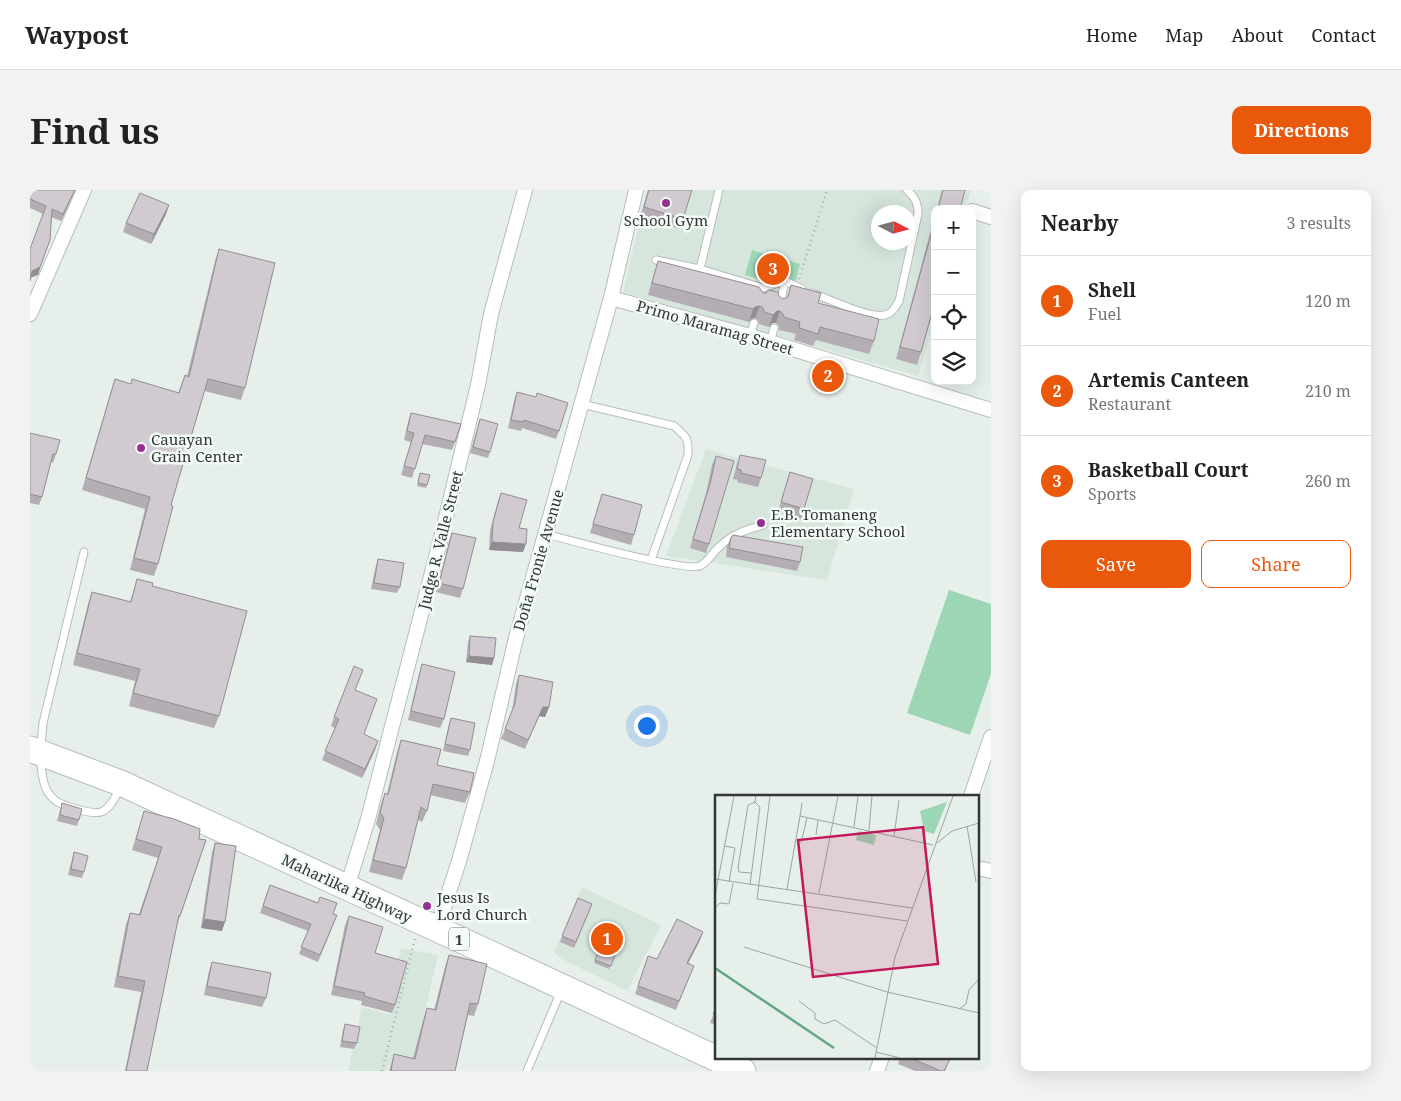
<!DOCTYPE html>
<html lang="en">
<head>
<meta charset="utf-8">
<style>
  body { margin:0; font-family:"Noto Serif",serif; background:#f2f2f2; color:#222 }
  .controls { position:absolute; right:15px; top:15px; display:grid; overflow:hidden; border-radius:10px; box-shadow:0 5px 20px #0002 }
  .controls button { width:45px; height:45px; display:grid; place-items:center; padding:0; border:0; border-bottom:1px solid #e0e0e0; background:#fff; color:#222; font:25px sans-serif }
  .compass { position:absolute; left:841px; top:15px; width:45px; height:45px; border-radius:50%; background:#fff; box-shadow:0 5px 20px #0002; rotate:96deg }
  .you { position:absolute; left:616px; top:535px; width:18px; height:18px; margin:-12px; border:4px solid #fff; border-radius:50%; background:#1a73e8; box-shadow:0 0 0 8px #1a73e833 }
  .badge { display:grid; place-items:center; width:32px; height:32px; border-radius:50%; background:#ea580c; color:#fff; font-size:16px; font-weight:700 }
  .pin { position:absolute; translate:-50% -50%; border:2px solid #fff; box-shadow:0 1px 5px #0006 }
  .list { margin:0; padding:0; list-style:none }
  h2 { display:flex; justify-content:space-between; align-items:center; height:65px; margin:0; padding:0 20px; font-size:21px }
  h2 small { font-size:16px; font-weight:400; color:#767676 }
  .list li { display:grid; grid-template-columns:32px 1fr auto; gap:15px; align-items:center; box-sizing:border-box; height:90px; padding:0 20px; border-top:1px solid #e0e0e0 }
  .list b { display:block; font-size:19px; white-space:nowrap }
  .list p { margin:0; font-size:16px; white-space:nowrap; color:#767676 }
  .list em { font-size:16px; font-style:normal; color:#767676 }
  .actions { display:flex; gap:10px; padding:15px 20px }
  .actions a { flex:1; padding:11px 0; border:1px solid #ea580c; border-radius:10px; text-align:center; font-size:18px; color:#ea580c }
  .actions .main { background:#ea580c; color:#fff }
  .icon { flex:none; width:28px; height:28px; fill:none; stroke:currentColor; stroke-width:2; stroke-linecap:round; stroke-linejoin:round }
  .map { position:relative; flex:none; width:961px; height:881px; overflow:hidden; border-radius:10px }
  header { display:flex; align-items:center; gap:30px; box-sizing:border-box; height:70px; padding:0 25px; background:#fff; border-bottom:1px solid #e0e0e0 }
  header strong { font-size:24px }
  nav { display:flex; gap:28px; margin-inline-start:auto; font-size:18px }
  .intro { display:flex; align-items:center; justify-content:space-between; box-sizing:border-box; height:120px; padding:0 30px }
  h1 { margin:0; font-size:35px }
  .button { padding:12px 22px; border-radius:10px; background:#ea580c; color:#fff; font-size:18px; font-weight:700 }
  main { display:flex; gap:30px; padding:0 30px }
  aside { flex:1; background:#fff; border-radius:10px; box-shadow:0 5px 20px #0002 }
  .map>svg:first-child { display:block }
  .built { fill:#d6e6dc; fill-rule:evenodd }
  .green { fill:#9dd6b5 }
  .lines { fill:none; stroke-linecap:round; stroke-linejoin:round }
  .lane-casing { stroke:#b6beb9; stroke-width:9 }
  .street-casing { stroke:#b6beb9; stroke-width:16 }
  .highway-casing { stroke:#b6beb9; stroke-width:27 }
  .path { stroke:#a4aba7; stroke-width:2.5; stroke-dasharray:1 4; stroke-linecap:butt }
  .lane { stroke:#fff; stroke-width:7 }
  .street { stroke:#fff; stroke-width:14 }
  .highway { stroke:#fff; stroke-width:25 }
  .wall { fill:#b4aeb4 }
  .shaded-wall { fill:#928d92 }
  .building { fill:#d1cad1; stroke:#928d92 }
  .poi-dot { fill:#952f93; stroke:#f4fcf7; stroke-width:2 }
  .labels { text-anchor:middle; dominant-baseline:central; stroke-width:5; stroke-linejoin:round; paint-order:stroke }
  .shield { fill:#f4fcf7; stroke:#6c716e; stroke-width:1 }
  .shield-label { font-size:14px; font-weight:bold; fill:#323634 }
  .poi-label { font-size:15px; fill:#323634; stroke:#f4fcf7; text-anchor:start }
  .street-label { font-size:15px; fill:#323634; stroke:#f4fcf7 }
  .inset-river { fill:none; stroke:#64a783; stroke-width:2.5 }
  .inset-road { fill:none; stroke:#9ea5a1; stroke-width:1 }
  .view { fill:#c2185b; fill-opacity:0.15; stroke:#c2185b; stroke-width:2.5 }
  .inset-edge { fill:none; stroke:#323634; stroke-width:2.5 }
</style>
</head>
<body>
<header>
<strong>Waypost</strong>
<nav><a>Home</a><a>Map</a><a>About</a><a>Contact</a></nav>
</header>
<div class="intro"><h1>Find us</h1><a class="button">Directions</a></div>
<main>
<div class="map">
<svg width="961" height="881" viewBox="0 0 961 881">
  <rect width="100%" height="100%" fill="#e6efea"/>
  <!-- built -->
  <path class="built" d="M617 0H941L935 19H905V127L888 186 593 102ZM848 22H878V52H848Z
    M676 259 824 299 797 390 636 366Z
    M552 697 631 735 597 801 532 769 524 762Z
    M371 758 408 765 381 881 358 875 357 881H318L332 817 361 825 372 781 366 780Z"/>
  <!-- green -->
  <path class="green" d="M722 60 770 74 764 99 715 85Z
    M919 400 961 414V484L940 545 877 523Z"/>
  <g class="lines">
    <defs>
      <path id="lane" d="M626 70 670 79 733 98 755 91 772 99
        M670 79 689 0
        M782 103C800 109 839 129 855 125 863 123 865 117 869 111L888 24C888 13 885 7 877 0
        M750 115 755 91
        M720 146 724 133
        M740 153 744 138
        M552 214 644 236C657 247 659 249 658 265L621 370
        M516 344C539 350 655 382 670 376 678 372 682 363 689 357 702 344 716 340 733 335
        M54 362 13 533C11 555 8 578 16 599 18 603 22 608 26 611 34 616 62 625 71 622 80 619 86 606 90 598
        M497 881 531 801"/>
      <path id="street" d="M942 21 961 27
        M581 108 720 146 961 220
        M0 124 54 0
        M941 606 961 547
        M947 678 961 681
        M317 698 338 629 412 344 448 195 461 124 495 0
        M407 739 429 671 457 571 485 452 581 108 606 0
        M847 881 852 867"/>
      <path id="highway" d="M0 559 93 594 496 780 713 881"/>
    </defs>
    <!-- lane casing -->
    <use href="#lane" class="lane-casing"/>
    <!-- street casing -->
    <use href="#street" class="street-casing"/>
    <!-- highway casing -->
    <use href="#highway" class="highway-casing"/>
    <!-- path -->
    <path class="path" d="M769 89 797 0
      M352 881 385 748"/>
    <!-- lane -->
    <use href="#lane" class="lane"/>
    <!-- street -->
    <use href="#street" class="street"/>
    <!-- highway -->
    <use href="#highway" class="highway"/>
  </g>
  <!-- wall -->
  <path class="wall" d="M0 0H45L31 31 21 27 20 50 8 85 13 24 0 18Z
    M618 0H662L650 39 610 27Z
    M912 0H935L930 19H907Z
    M139 15 136 24 121 54 93 42 96 33Z
    M905 25V112L891 162 887 175 866 169Z
    M189 59 215 198 211 210 174 201 141 315 128 374 124 386 100 380 115 319 52 300 81 201 85 189 101 194 148 203 155 185 157 186 185 71Z
    M628 71 733 103 749 106 753 109 757 107 761 95 844 151 839 164 786 150 783 156 764 150 766 144 749 140V136L746 133H742L739 137 729 134 728 130 725 128 721 129 719 132 618 105 624 83Z
    M487 202 529 241 526 249 492 238 491 241 478 238 484 211Z
    M381 223 425 252 422 260 392 254 382 288 371 285 381 252 374 250 378 232Z
    M450 229 460 262 458 268 440 263Z
    M0 243 26 264 23 273 21 272 12 307 9 315 0 313Z
    M710 265 731 288 728 297 707 292 708 290 703 289 707 274Z
    M686 266 679 354 676 363 660 358 676 303 682 275Z
    M760 282 774 319 771 329 748 322Z
    M390 283 397 295 396 298 387 296Z
    M471 303 493 362 459 360 460 340 468 311Z
    M572 304 604 345 601 355 560 343Z
    M422 343 433 399 430 408 406 402 419 352Z
    M701 347 770 372 767 381 696 367 697 356Z
    M348 369 370 397 367 403 341 399 346 375Z
    M107 389 122 396 189 526 184 538 99 516 105 491 43 475 58 414 62 402 100 412Z
    M440 446 464 468 462 475 436 472 438 452Z
    M392 474 414 529 410 538 378 530 389 484Z
    M489 485 519 517 515 527 509 526 495 559 471 549 482 521 486 494Z
    M325 501 334 544 348 551 332 588 292 570 305 538 301 536 304 527Z
    M421 528 440 560 438 566 413 561 419 534Z
    M371 550 407 575 440 602 435 613 400 605 397 621 392 632 388 630 376 678 372 690 339 682 350 640 346 634 351 614 355 603 357 604 367 562Z
    M32 613 49 630 47 636 27 631Z
    M114 621 169 649 176 650 147 735 117 881H95L111 802 84 797 96 734 100 723 109 724 128 668 102 660Z
    M185 653 192 741 171 738 182 662Z
    M44 662 54 682 52 688 38 685 42 669Z
    M240 695 303 724 304 733 288 772 269 764 278 741 230 723Z
    M548 708 562 714 544 758 530 752Z
    M319 726 345 763 365 815 362 823 331 815 332 811 301 805 315 735Z
    M673 742 670 750 658 773 664 776 646 820 605 804 618 766 627 769Z
    M593 743 579 779 564 773 565 770Z
    M419 765 448 814 444 826 438 825 425 881H359L364 864 383 868 393 830 397 818 404 820 415 777Z
    M182 772 236 808 232 817 174 805 179 781Z
    M686 818V835L680 833Z
    M315 834 327 853 324 859 310 857 313 840Z
    M732 867H740L739 870Z
    M870 867H921L915 881H885L868 874Z"/>
  <!-- shaded-wall -->
  <path class="shaded-wall" d="M45 0 31 31 33 24Z
    M139 15 136 24 121 54 124 44Z
    M10 77 8 85 0 88 2 81Z
    M730 116 725 128 721 129 719 132 723 119 725 117Z
    M747 121H750L746 133H742L739 137 743 125Z
    M462 352 496 354 493 362 459 360Z
    M439 466 464 468 462 475 436 472Z
    M513 517H519L515 527 509 526 495 559Z
    M348 551 345 560 332 588 335 579Z
    M174 729 195 732 192 741 171 738Z
    M673 742 670 750 654 781 657 773Z"/>
  <!-- building -->
  <path class="building" d="M0 0H45L33 24 22 19 20 50 10 77 2 81 0 91V59L16 16 0 9Z
    M619 0H662L653 29 614 17Z
    M913 0H935L930 19H908Z
    M110 3 139 15 124 44 96 33Z
    M905 30V112L891 162 870 157Z
    M189 59 245 73 215 198 178 189 141 315 143 316 128 374 104 368 120 307 56 288 85 189 101 194 102 189 149 203 155 185 159 187Z
    M628 71 729 97 733 103H736L739 100 748 102 749 106 753 109 758 107 761 95 791 103 788 113 849 129 844 151 790 137 788 144 769 138 770 132 754 127 753 124 750 121H747L743 125 734 122 733 118 730 116 725 117 723 119 622 93Z
    M487 202 506 207 507 203 538 213 529 241 494 230V232L481 230Z
    M381 223 431 234 425 252 395 245 385 279 374 276 384 243 377 241Z
    M450 229 468 234 460 262 443 257Z
    M0 243 30 250 26 264H23L12 307 0 304Z
    M710 265 736 270 731 288 711 283V280L707 279Z
    M686 266 704 271 679 354 663 349 680 294Z
    M760 282 783 289 774 319 751 312Z
    M390 283 400 285 397 295 388 293Z
    M471 303 497 310 489 338 497 339 496 354 462 352 463 332Z
    M572 304 612 315 604 345 563 334Z
    M422 343 446 348 433 399 409 393Z
    M703 345 773 357 770 372 699 358 701 347Z
    M348 369 374 373 370 397 344 393Z
    M107 389 123 393 122 396 217 421 189 526 103 503 110 479 47 463 62 402 101 412Z
    M440 446 466 448 464 468 439 466Z
    M392 474 425 482 414 529 381 521Z
    M324 476 333 480 325 500 347 509 334 544 348 551 335 579 295 561 309 529 304 527Z
    M489 485 523 492 519 517H513L498 550 475 539 485 513Z
    M421 528 445 533 440 560 415 554Z
    M371 550 411 559 407 575 444 583 440 602 403 594 397 621 391 617 376 678 343 670 354 628 350 623 355 603 358 605Z
    M32 613 52 619 49 630 30 625Z
    M114 621 144 629 170 639 169 649 176 650 150 726 149 725 117 881H96L115 791 88 786 100 723 110 725 132 657 106 649Z
    M185 653 206 656 195 732 174 729Z
    M44 662 58 666 54 682 41 679Z
    M240 695 288 713 290 707 307 713 303 724 307 725 290 765 271 757 281 734 233 716Z
    M548 708 562 714 546 752 532 746Z
    M319 726 353 737 345 763 377 772 365 815 334 806 335 803 304 796Z
    M647 729 673 742 657 773 664 776 649 811 608 796 618 766 627 769Z
    M578 737 593 743 581 776 565 770Z
    M419 765 457 774 448 814 440 813 425 881H361L364 864 385 869 397 818 406 820Z
    M182 772 241 783 236 808 177 796Z
    M686 818V825L683 824Z
    M315 834 330 837 327 853 312 851Z
    M878 867H921L914 881H911Z"/>
  <!-- markers -->
  <g class="poi-dot">
    <circle cx="636" cy="13" r="5"/>
    <circle cx="111" cy="258" r="5"/>
    <circle cx="731" cy="333" r="5"/>
    <circle cx="397" cy="716" r="5"/>
  </g>
  <g class="labels">
    <!-- shield labels -->
    <rect class="shield" x="419" y="737.5" width="20" height="23" rx="4"/>
    <g class="shield-label">
      <text x="429" y="749">1</text>
    </g>
    <!-- poi labels -->
    <g class="poi-label">
      <text x="636" y="30" text-anchor="middle">School Gym</text>
      <text x="121" y="249">Cauayan<tspan x="121" dy="17">Grain Center</tspan></text>
      <text x="741" y="324">E.B. Tomaneng<tspan x="741" dy="17">Elementary School</tspan></text>
      <text x="407" y="707">Jesus Is<tspan x="407" dy="17">Lord Church</tspan></text>
    </g>
    <!-- street labels -->
    <g class="street-label">
      <text transform="translate(685 137) rotate(16)">Primo Maramag Street</text>
      <text transform="translate(410 350) rotate(-76)">Judge R. Valle Street</text>
      <text transform="translate(508 370) rotate(-74)">Doña Fronie Avenue</text>
      <text transform="translate(317 698) rotate(25)">Maharlika Highway</text>
    </g>
  </g>
  <!-- overview -->
  <g transform="translate(685 605)">
    <rect width="264" height="264" fill="#e6efea"/>
    <path d="M232 7 219 39 209 36 205 16ZM143 36 161 40 159 50 141 45Z" fill="#9dd6b5"/>
    <path class="inset-river" d="M0 173 119 253"/>
    <path class="inset-road" d="M55 1 42 104 192 126M87 8 85 21 218 50M252 31 261 87M139 32 143 1M154 35 157 1M101 40 103 25M179 41 184 5M86 48 92 23M222 48 237 36 264 28M9 51 20 53 14 87M36 78 24 77 23 73 33 10 40 7M0 84 197 113M35 90 45 12 40 7 41 1M72 94 85 21M104 98 123 1M0 101 19 1M0 113 5 108 14 109 18 88M29 152 172 197 264 218M84 206 100 218V224L109 229 120 225 162 253M244 214 251 209 254 195 264 184M161 257 185 263M160 263 180 162 238 1"/>
    <path class="view" d="M208 32 223 169 98 182 83 45Z"/>
    <rect width="264" height="264" class="inset-edge"/>
  </g>
</svg>
<div class="controls">
<button>+</button>
<button>−</button>
<button><svg class="icon" aria-label="locate" viewBox="0 0 24 24"><circle cx="12" cy="12" r="6"/><path d="M12 2v4M12 18v4M2 12h4M18 12h4"/></svg></button>
<button><svg class="icon" aria-label="layers" viewBox="0 0 24 24"><path d="M12 4l9 5-9 5-9-5zM3 14l9 5 9-5"/></svg></button>
</div>
<svg class="compass" viewBox="-18 -18 36 36"><path d="M0-13l5 13h-10z" fill="#e53935"/><path d="M0 13l5-13h-10z" fill="#767676"/></svg>
<div class="you"></div>
<div class="pin badge" style="left:577px;top:749px">1</div>
<div class="pin badge" style="left:798px;top:186px">2</div>
<div class="pin badge" style="left:743px;top:79px">3</div>
</div>
<aside>
<h2>Nearby<small>3 results</small></h2>
<ul class="list">
<li><span class="badge">1</span><div><b>Shell</b><p>Fuel</p></div><em>120 m</em></li>
<li><span class="badge">2</span><div><b>Artemis Canteen</b><p>Restaurant</p></div><em>210 m</em></li>
<li><span class="badge">3</span><div><b>Basketball Court</b><p>Sports</p></div><em>260 m</em></li>
</ul>
<div class="actions"><a class="main">Save</a><a>Share</a></div>
</aside>
</main>
</body>
</html>
